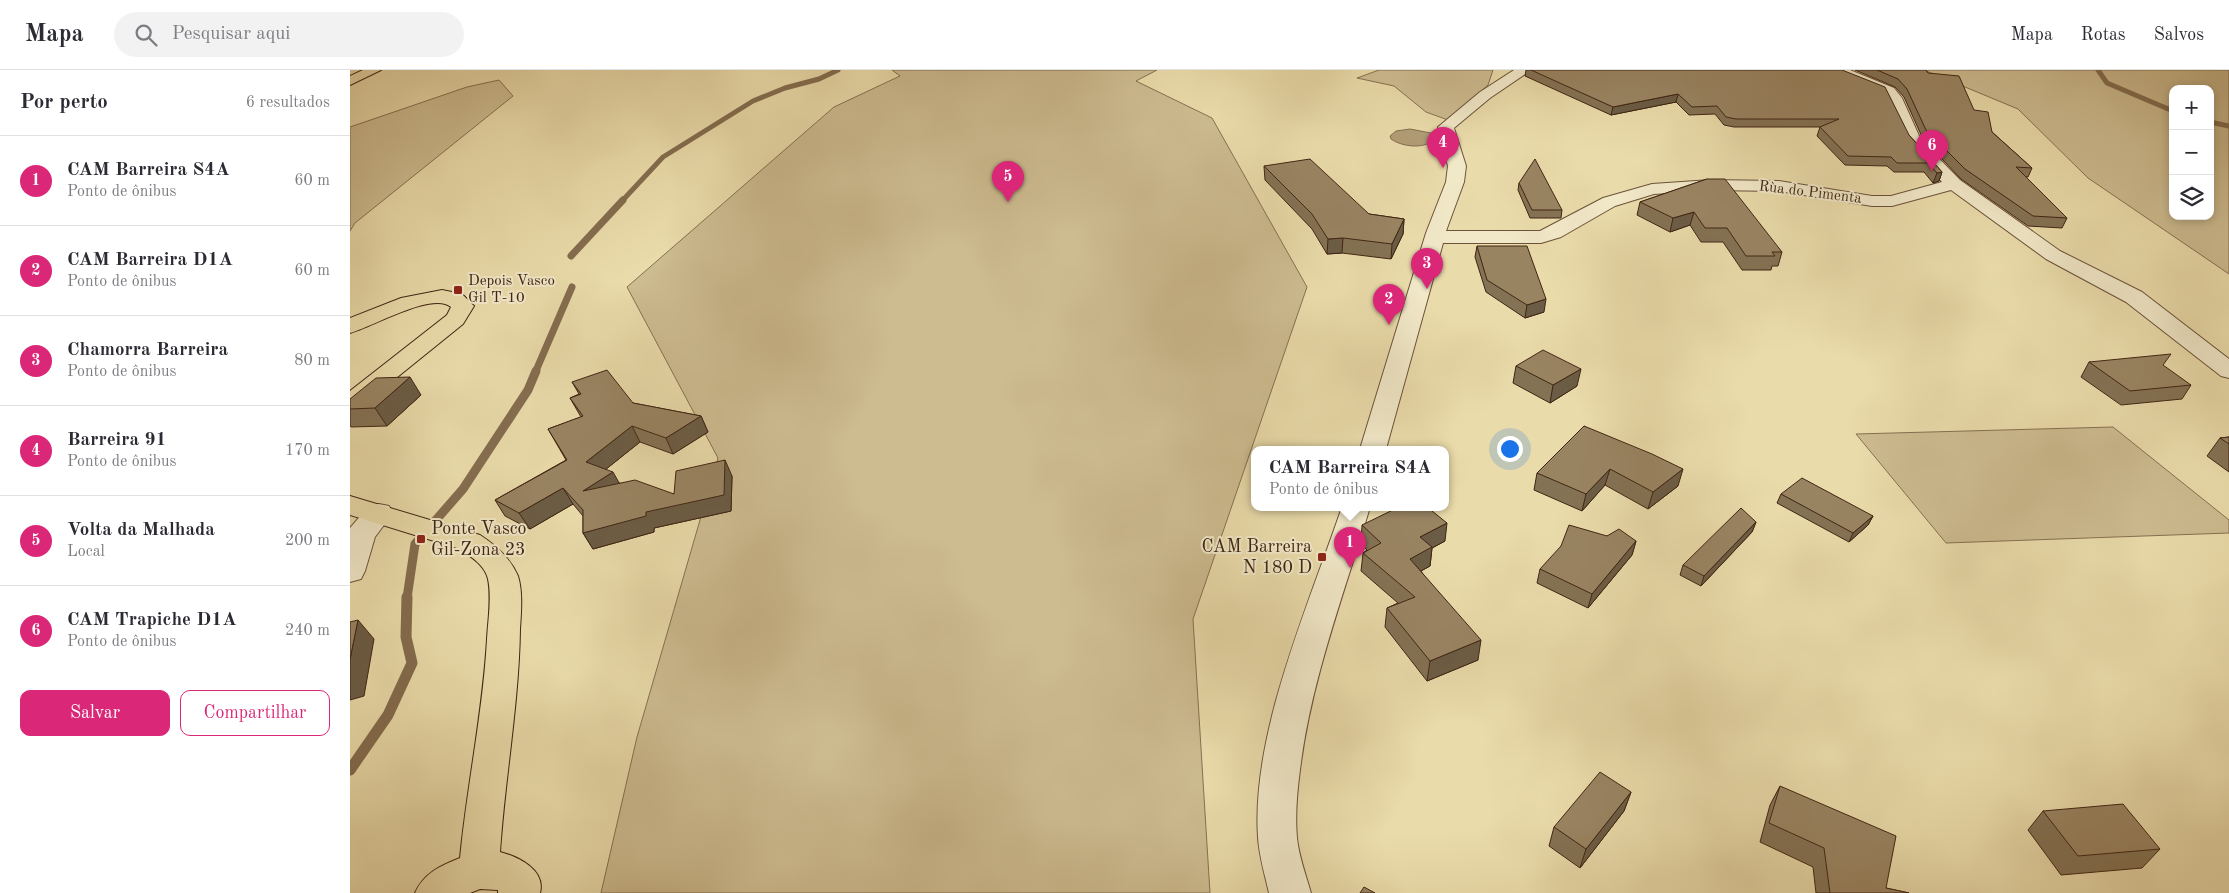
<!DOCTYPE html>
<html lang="pt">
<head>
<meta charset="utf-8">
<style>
  body { margin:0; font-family:"Old Standard TT",serif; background:#f2f2f3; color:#2b2b33 }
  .controls { position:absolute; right:15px; top:15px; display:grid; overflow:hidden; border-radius:10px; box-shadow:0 2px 8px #0003 }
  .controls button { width:45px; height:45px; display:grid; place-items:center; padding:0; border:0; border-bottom:1px solid #e1e1e2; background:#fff; color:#2b2b33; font:25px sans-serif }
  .you { position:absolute; left:1159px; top:378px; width:18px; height:18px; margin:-12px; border:4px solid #fff; border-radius:50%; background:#1a73e8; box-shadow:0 0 0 8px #1a73e833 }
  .badge { display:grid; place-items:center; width:32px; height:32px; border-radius:50%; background:#db2777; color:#fff; font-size:16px; font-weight:700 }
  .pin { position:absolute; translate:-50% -41px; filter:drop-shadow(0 1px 2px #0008) }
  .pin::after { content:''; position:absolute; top:26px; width:18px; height:15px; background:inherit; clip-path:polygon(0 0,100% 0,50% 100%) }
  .popup { position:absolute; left:901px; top:376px; width:198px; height:65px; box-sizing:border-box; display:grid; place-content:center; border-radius:10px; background:#fff; filter:drop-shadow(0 1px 4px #0005); font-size:16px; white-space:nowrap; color:#7c7c81 }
  .popup b { font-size:19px; color:#2b2b33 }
  .popup::after { content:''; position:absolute; left:50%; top:100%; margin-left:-10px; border:10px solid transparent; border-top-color:#fff }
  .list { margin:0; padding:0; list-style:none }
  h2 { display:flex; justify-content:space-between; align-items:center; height:65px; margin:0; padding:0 20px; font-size:21px }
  h2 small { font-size:16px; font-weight:400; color:#7c7c81 }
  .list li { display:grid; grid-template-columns:32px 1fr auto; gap:15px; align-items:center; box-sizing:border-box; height:90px; padding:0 20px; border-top:1px solid #e1e1e2 }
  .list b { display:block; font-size:19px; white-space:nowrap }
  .list p { margin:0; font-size:16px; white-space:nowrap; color:#7c7c81 }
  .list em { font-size:16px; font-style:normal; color:#7c7c81 }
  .actions { display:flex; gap:10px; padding:15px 20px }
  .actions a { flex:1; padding:11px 0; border:1px solid #db2777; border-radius:10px; text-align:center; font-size:18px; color:#db2777 }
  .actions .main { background:#db2777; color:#fff }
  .icon { flex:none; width:28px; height:28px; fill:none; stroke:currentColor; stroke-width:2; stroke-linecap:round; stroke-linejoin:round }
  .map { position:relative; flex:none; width:1879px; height:823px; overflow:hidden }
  header { display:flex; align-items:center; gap:30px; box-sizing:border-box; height:70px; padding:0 25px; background:#fff; border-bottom:1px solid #e1e1e2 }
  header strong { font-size:24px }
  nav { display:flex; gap:28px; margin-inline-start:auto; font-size:18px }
  .search { width:350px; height:45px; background:#f2f2f3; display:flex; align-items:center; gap:12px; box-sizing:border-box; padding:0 18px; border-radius:28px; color:#7c7c81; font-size:19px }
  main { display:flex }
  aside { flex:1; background:#fff }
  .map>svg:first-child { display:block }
  .green { fill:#cdbc90; stroke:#877052; fill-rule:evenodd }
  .water { fill:#b19d77; stroke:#846d4f }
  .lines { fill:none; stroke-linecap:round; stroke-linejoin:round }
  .stream-far3 { stroke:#846d4f; stroke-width:5 }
  .stream-far2 { stroke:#846d4f; stroke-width:7 }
  .stream-far1 { stroke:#846d4f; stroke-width:9 }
  .stream { stroke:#846d4f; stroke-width:11 }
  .minor-casing { stroke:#6b523a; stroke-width:2 }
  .major-casing { stroke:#412514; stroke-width:2 }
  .minor { fill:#f1e8c8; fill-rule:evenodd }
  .major { fill:#eadbaa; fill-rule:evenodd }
  .wall { fill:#847254; stroke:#412514 }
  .shaded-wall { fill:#6b5c45; stroke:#412514 }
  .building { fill:#998462; stroke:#412514 }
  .poi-dot { fill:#8f2418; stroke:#f1e8c8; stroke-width:2 }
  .labels { text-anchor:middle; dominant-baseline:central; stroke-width:4; stroke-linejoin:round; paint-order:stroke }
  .far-street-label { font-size:15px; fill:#412514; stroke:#f1e8c8 }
  .far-poi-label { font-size:15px; fill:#412514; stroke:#f1e8c8; text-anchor:start }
  .poi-label { font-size:18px; fill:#412514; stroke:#f1e8c8; text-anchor:start }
</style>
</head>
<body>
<header>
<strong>Mapa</strong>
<div class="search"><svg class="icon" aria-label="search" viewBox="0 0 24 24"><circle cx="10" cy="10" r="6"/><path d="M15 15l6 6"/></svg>Pesquisar aqui</div>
<nav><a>Mapa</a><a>Rotas</a><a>Salvos</a></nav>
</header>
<main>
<aside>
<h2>Por perto<small>6 resultados</small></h2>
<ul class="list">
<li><span class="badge">1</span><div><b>CAM Barreira S4A</b><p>Ponto de ônibus</p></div><em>60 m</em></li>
<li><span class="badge">2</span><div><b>CAM Barreira D1A</b><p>Ponto de ônibus</p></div><em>60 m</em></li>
<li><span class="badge">3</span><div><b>Chamorra Barreira</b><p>Ponto de ônibus</p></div><em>80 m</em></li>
<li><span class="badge">4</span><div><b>Barreira 91</b><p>Ponto de ônibus</p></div><em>170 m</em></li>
<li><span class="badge">5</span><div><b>Volta da Malhada</b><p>Local</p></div><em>200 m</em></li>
<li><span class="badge">6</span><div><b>CAM Trapiche D1A</b><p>Ponto de ônibus</p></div><em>240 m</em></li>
</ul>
<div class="actions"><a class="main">Salvar</a><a>Compartilhar</a></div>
</aside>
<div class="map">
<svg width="1879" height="823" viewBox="0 0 1879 823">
  <rect width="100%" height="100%" fill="#eadbaa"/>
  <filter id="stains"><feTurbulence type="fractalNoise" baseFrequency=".004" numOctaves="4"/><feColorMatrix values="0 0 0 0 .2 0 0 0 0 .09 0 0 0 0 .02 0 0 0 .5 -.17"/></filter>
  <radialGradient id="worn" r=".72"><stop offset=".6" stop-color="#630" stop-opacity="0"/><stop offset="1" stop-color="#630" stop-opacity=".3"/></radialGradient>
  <!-- green -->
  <path class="green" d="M542 0H807L786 11 862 48 957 217 843 549 860 823H251L287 667 368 388 277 217 484 37 550 6Z
    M1029 0H1143L1138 15 1098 50 1076 42 1044 16 1007 8Z
    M1574 0H1879V204L1738 108 1668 39ZM1823 19H1860V146H1823Z
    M149 10 163 26 5 153 0 161V57L117 17Z
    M1763 357 1879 450V463L1596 473 1506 364Z"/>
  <!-- water -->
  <path class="water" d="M1060 59 1081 63 1086 68C1076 80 1052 77 1041 69L1040 66 1046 61Z"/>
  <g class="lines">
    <!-- stream-far3 -->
    <path class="stream-far3" d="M1748 0 1757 13 1823 41
      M1860 52 1879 56
      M272 131 313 87 403 31 435 18 469 9 488 0"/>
    <!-- stream-far2 -->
    <path class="stream-far2" d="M221 186 273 130
      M185 303 222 217"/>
    <!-- stream-far1 -->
    <path class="stream-far1" d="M57 528 65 474 113 419 178 320 186 301"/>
    <!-- stream -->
    <path class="stream" d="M0 700 38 645 62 593 56 567 57 527"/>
    <defs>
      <path id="minor" d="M1164 0H1181L1140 28 1104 58 1116 96 1114 112 1096 161H1190L1253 128 1302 114 1361 110 1429 111 1522 126H1541L1592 112 1557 73 1534 24 1519 16 1482 3 1480 0H1500L1544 18 1552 28 1571 70 1610 110 1710 181 1792 222 1879 289V308L1871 306 1776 232 1696 189 1601 120 1542 136H1522L1429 121 1361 120 1304 124 1265 136 1211 167 1191 173H1093L1036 379H1010L1076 163 1096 112 1098 96 1088 57 1130 22Z
        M29 434 39 436 43 443 25 467 15 501 11 509 0 512V458L19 436Z
        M992 437H1020C994 524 961 610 950 700 947 722 945 746 947 768 949 787 956 805 961 823H919C915 805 909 786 908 767 901 664 959 534 992 437Z"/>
      <path id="major" d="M13 0H31L0 15V6Z
        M92 220 112 224 124 236 113 254 9 338 0 340V321L97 245 101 237C83 221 22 257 0 263V248L51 228Z
        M0 426 130 465C147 476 160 488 168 506 173 522 171 543 170 559 169 634 155 707 150 782 169 787 196 800 190 823H148V820L130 819 120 823H65C74 803 90 796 110 788 117 715 133 643 137 569 138 550 142 528 138 509 135 495 120 486 110 479L0 445Z"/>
    </defs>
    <!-- minor casing -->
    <use href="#minor" class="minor-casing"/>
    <!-- major casing -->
    <use href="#major" class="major-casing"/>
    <!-- minor -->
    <use href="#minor" class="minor"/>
    <!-- major -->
    <use href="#major" class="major"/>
  </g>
  <!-- wall -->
  <path class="wall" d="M1176 0H1492L1559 65 1592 102 1589 111 1583 113 1574 102H1544L1537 96 1495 95 1467 66 1470 57H1384L1374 55 1365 44 1339 45 1326 32 1261 45 1175 6Z
    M1505 0H1576L1578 3 1624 40 1642 62 1682 98 1678 107H1675L1717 148 1712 158 1678 156 1611 109 1573 69 1554 27 1545 17Z
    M914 96 1019 144 1054 149 1053 164 1041 189 992 183 977 184 962 159 915 110Z
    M1357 109 1432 182 1428 196H1422L1421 200H1392L1373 172H1351L1340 155 1320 162 1287 145 1290 132Z
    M1169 113 1212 140 1211 148H1180L1168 120Z
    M1127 176 1194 242 1175 248 1136 222 1125 187Z
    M1739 292 1841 315 1832 329 1771 335 1731 307Z
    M1166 296 1227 316 1200 333 1163 313Z
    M222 312 283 333 351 346 358 362 323 384 290 372 256 399 269 413 324 424 382 406 381 441 304 458V462L243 479 233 463V446L223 434 180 459 155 446 145 430 216 390 198 359 231 347 220 328 229 324Z
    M71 325 37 356 1 357 0 355V329Z
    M1234 356 1328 416 1298 439 1255 415 1232 441 1184 420 1187 403Z
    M1879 367V402L1857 386 1870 368Z
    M1431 424 1523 446 1518 455 1499 472 1427 433Z
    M1406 452 1402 462 1351 516 1330 505 1333 495Z
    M1012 455 1095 471 1082 478 1080 496 1071 501 1128 590 1077 611 1035 557 1037 538 1048 533 1011 501 1013 483 1017 480 1011 474Z
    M1257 466 1286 471 1282 485 1238 538 1187 513 1190 499Z
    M1430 716 1536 818 1559 823H1466L1463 797 1410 772 1420 735Z
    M1281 722 1274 741 1230 798 1199 776 1204 757Z
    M1693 741 1810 779 1792 798 1711 805 1678 760Z"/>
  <!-- shaded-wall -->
  <path class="shaded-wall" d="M1328 24 1326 32 1261 45 1263 37Z
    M1592 102 1589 111 1583 113 1587 103Z
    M1344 142 1340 155 1320 162 1323 148Z
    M1054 149 1053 164 1041 189 1042 174Z
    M993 168 992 183 977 184 978 169Z
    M1196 229 1194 242 1175 248 1177 235Z
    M1231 299 1227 316 1200 333 1203 315Z
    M60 307 71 325 37 356 25 338Z
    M351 346 358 362 323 384 316 368Z
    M282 356 290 372 245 408 236 392Z
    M375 390 382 406 381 441 304 458V462L243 479 233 463 296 442Z
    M1260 399 1255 415 1232 441 1236 424Z
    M1333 399 1328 416 1298 439 1303 422Z
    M263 402 272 418 233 421Z
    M213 418 223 434 180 459 169 443Z
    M1523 446 1518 455 1499 472 1503 463Z
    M1406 452 1402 462 1351 516 1354 506Z
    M1097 453 1095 471 1082 478 1080 496 1058 508 1060 489 1070 467Z
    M1286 471 1282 485 1238 538 1242 524Z
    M8 550 24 569 14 626 0 630V589Z
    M1131 570 1128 590 1077 611 1080 591Z
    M1281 722 1274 741 1230 798 1236 779Z"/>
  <!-- building -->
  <path class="building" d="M1181 0H1492L1535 17 1559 65 1592 102 1587 103 1578 93H1547L1541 87 1498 86 1470 57 1489 49H1386L1376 47 1367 36 1342 37 1328 24 1263 37Z
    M1527 0H1576L1578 3 1609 6 1624 40 1638 42 1642 62 1682 98 1666 97 1717 148 1683 146 1615 99 1576 60 1557 19 1548 9Z
    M960 89 1019 144 1054 149 1042 174 993 168 978 169 962 144 914 96Z
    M1185 89 1212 140H1182L1169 113Z
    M1357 109H1375L1432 182H1422L1425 186H1396L1377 158H1355L1344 142 1323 148 1290 132Z
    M1127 176H1177L1196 229 1177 235 1137 210Z
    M1193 280 1231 299 1203 315 1166 296Z
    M1821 284 1813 295 1841 315 1780 321 1739 292Z
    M257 300 283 333 351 346 316 368 282 356 236 392 263 402 233 421 285 410 324 424 326 401 375 390 374 425 296 442V446L233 463V440L213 418 169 443 145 430 217 390 198 359 233 346 220 328 231 324 222 312Z
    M60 307 25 338 0 339V329L26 308Z
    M1234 356 1302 384 1333 399 1303 422 1260 399 1236 424 1187 403Z
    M1879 367V374L1870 368Z
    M1452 408 1523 446 1503 463 1431 424Z
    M1049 437H1077L1097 453 1070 467 1082 477 1060 489 1131 570 1080 591 1037 538 1065 527 1013 483 1031 473 1012 455Z
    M1391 438 1406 452 1354 506 1333 495Z
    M1219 455 1257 466 1269 459 1286 471 1242 524 1190 499 1211 476Z
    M8 550 0 589V552Z
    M1250 702 1281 722 1236 779 1204 757Z
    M1430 716 1546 766 1536 818 1559 823H1480L1474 778 1419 753Z
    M1773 734 1810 779 1728 786 1693 741Z
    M1014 817 1025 823H1010Z"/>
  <!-- markers -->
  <g class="poi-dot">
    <rect x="103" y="215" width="10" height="10" rx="2.5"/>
    <rect x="66" y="464" width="10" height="10" rx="2.5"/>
    <rect x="967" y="482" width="10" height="10" rx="2.5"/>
  </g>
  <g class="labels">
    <!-- far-street labels -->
    <g class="far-street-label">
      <text transform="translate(1460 123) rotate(7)">Rùa do Pimenta</text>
    </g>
    <!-- far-poi labels -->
    <g class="far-poi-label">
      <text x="118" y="211">Depois Vasco<tspan x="118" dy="17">Gil T-10</tspan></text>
    </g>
    <!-- poi labels -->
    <g class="poi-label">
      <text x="81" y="459">Ponte Vasco<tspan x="81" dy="21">Gil-Zona 23</tspan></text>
      <text x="962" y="477" text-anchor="end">CAM Barreira<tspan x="962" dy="21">N 180 D</tspan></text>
    </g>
  </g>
  <rect width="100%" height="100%" filter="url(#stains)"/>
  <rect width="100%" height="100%" fill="url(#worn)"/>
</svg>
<div class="controls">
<button>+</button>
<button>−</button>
<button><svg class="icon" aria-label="layers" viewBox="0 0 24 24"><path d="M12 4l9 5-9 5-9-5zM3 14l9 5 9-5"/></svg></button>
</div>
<div class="you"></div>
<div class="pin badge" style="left:1000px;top:498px">1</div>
<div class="popup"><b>CAM Barreira S4A</b>Ponto de ônibus</div>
<div class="pin badge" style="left:1039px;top:255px">2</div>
<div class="pin badge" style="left:1077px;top:219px">3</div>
<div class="pin badge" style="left:1093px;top:98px">4</div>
<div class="pin badge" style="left:658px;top:132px">5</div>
<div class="pin badge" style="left:1582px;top:101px">6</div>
</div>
</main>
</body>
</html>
